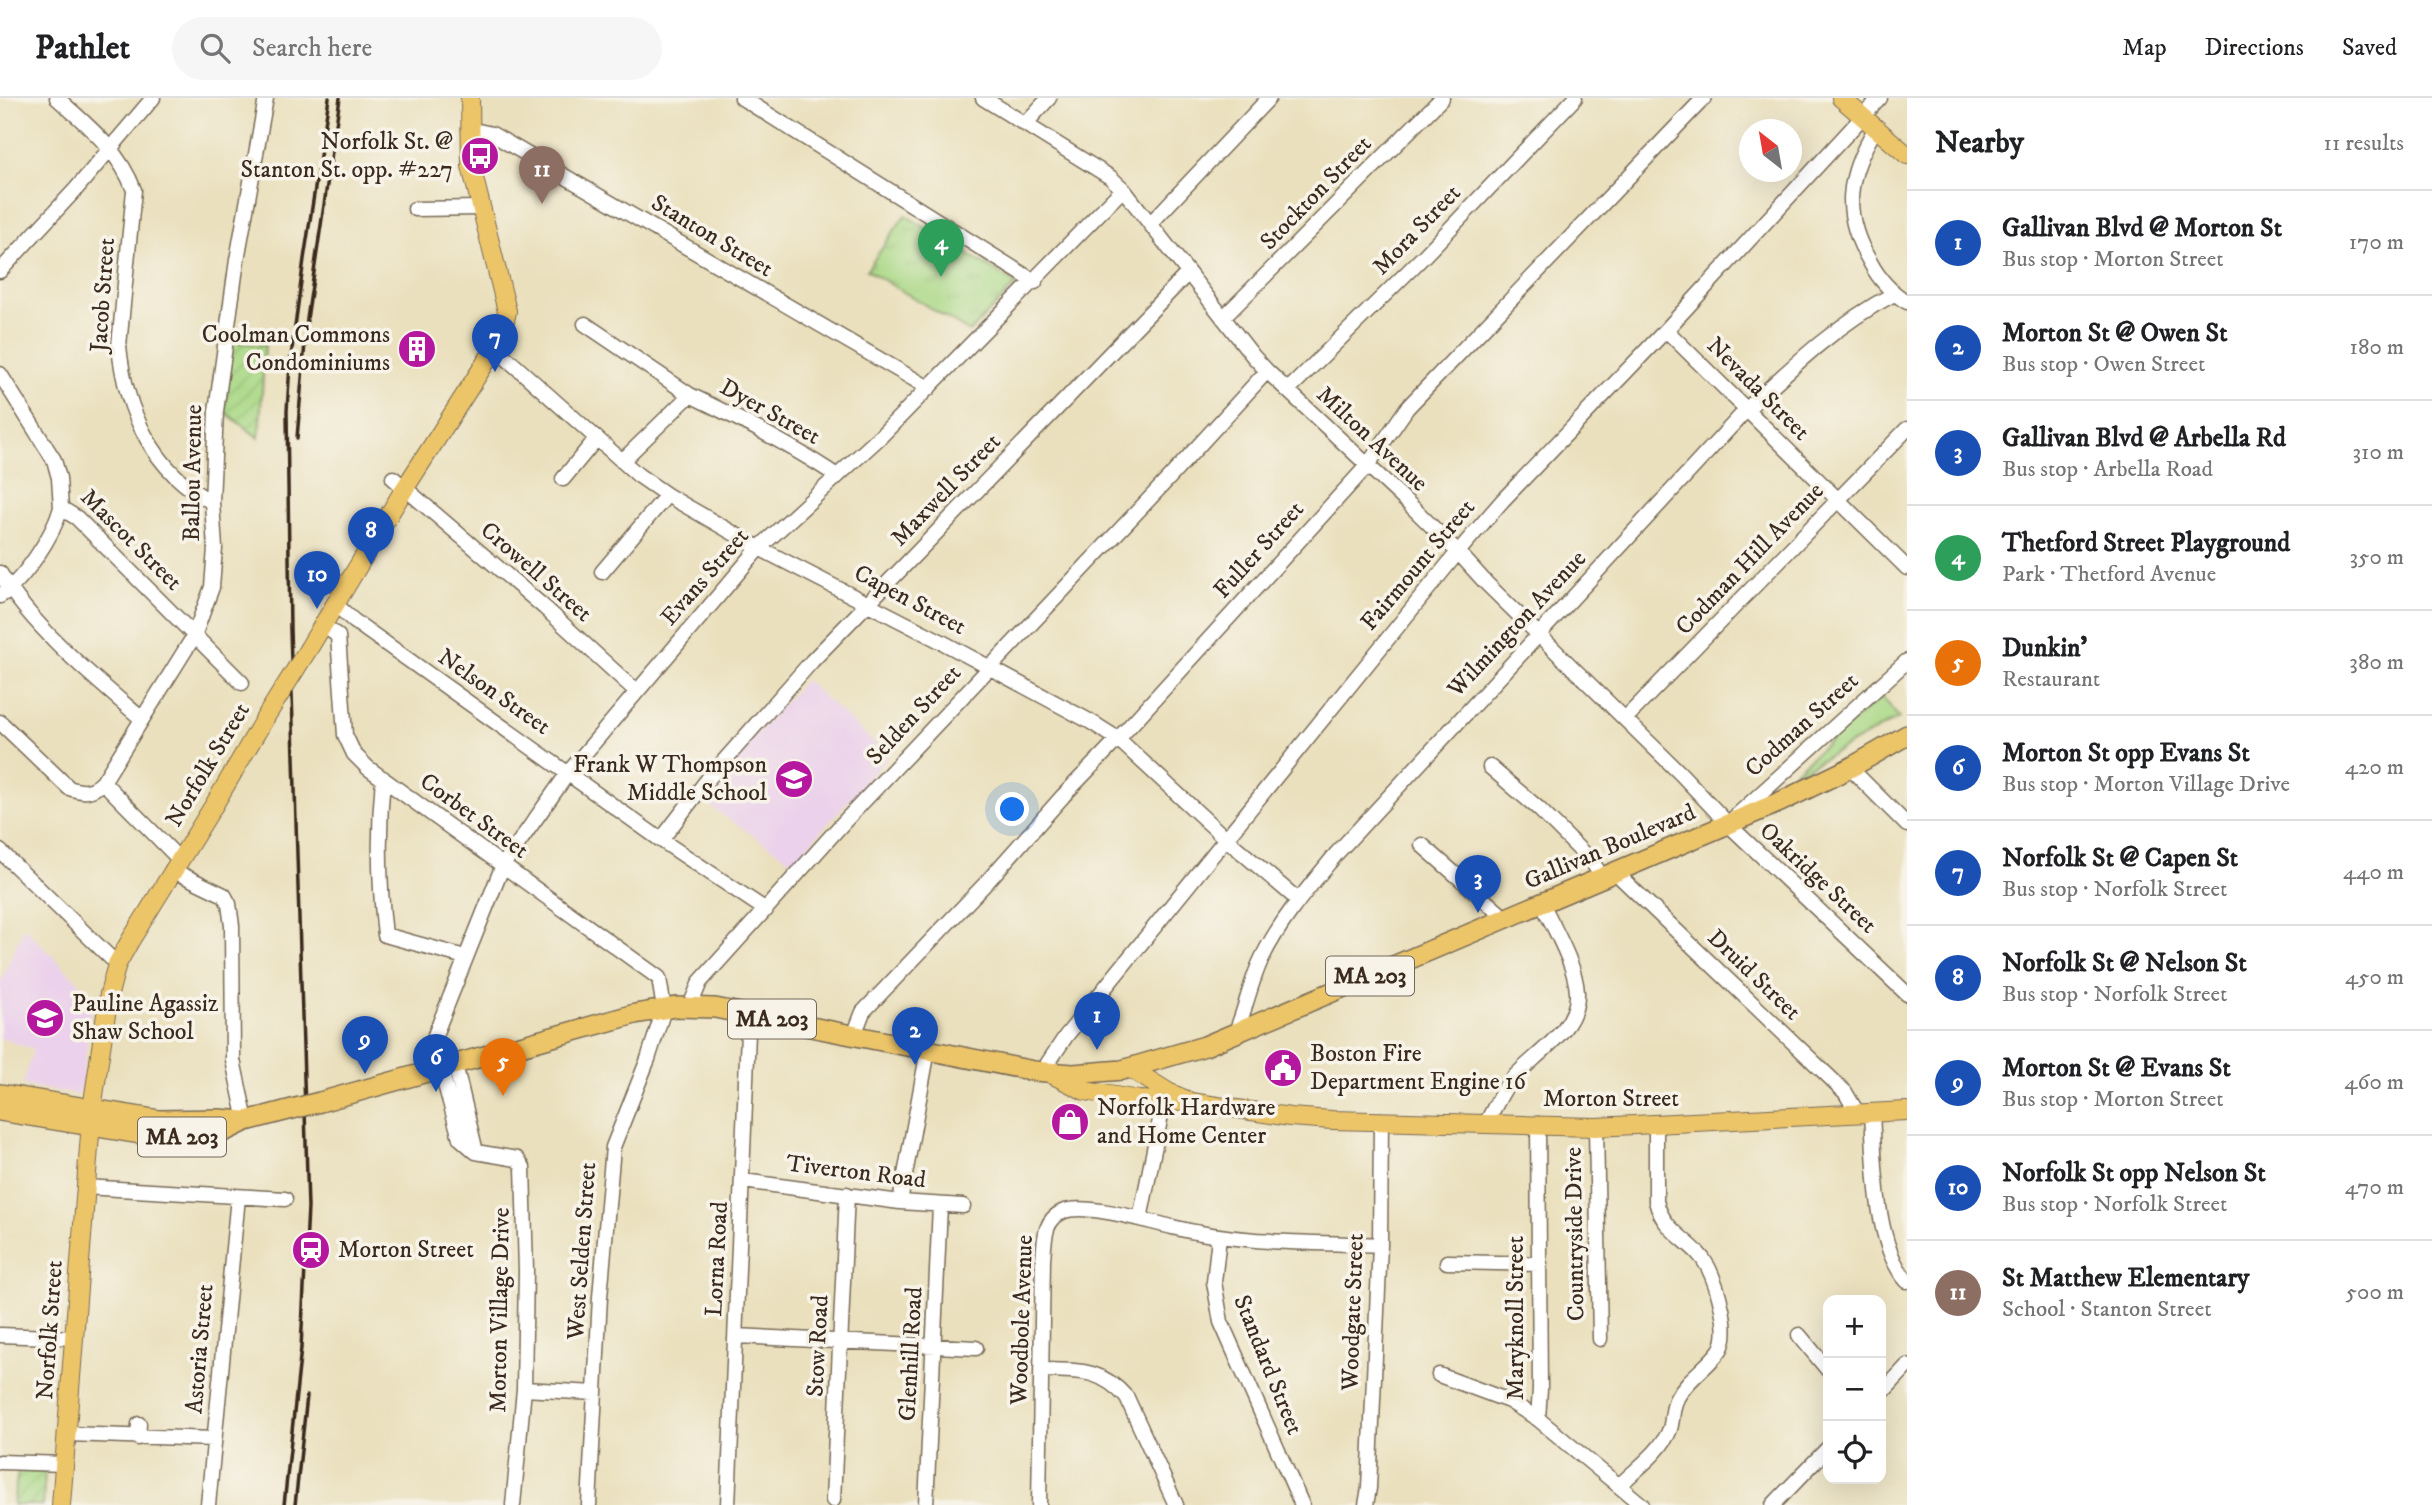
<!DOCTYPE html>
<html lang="en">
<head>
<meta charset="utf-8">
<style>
  body { margin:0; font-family:"IM FELL DW Pica",serif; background:#f6f6f6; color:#202124 }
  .controls { position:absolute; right:21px; bottom:21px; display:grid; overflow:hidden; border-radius:14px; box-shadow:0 7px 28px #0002 }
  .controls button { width:63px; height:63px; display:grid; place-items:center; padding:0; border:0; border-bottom:2px solid #e0e0e0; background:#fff; color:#202124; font:35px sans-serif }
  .compass { position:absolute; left:1739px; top:21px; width:63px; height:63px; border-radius:50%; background:#fff; box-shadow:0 7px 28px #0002; rotate:329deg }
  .you { position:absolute; left:1013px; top:712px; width:24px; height:24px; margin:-18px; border:5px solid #fff; border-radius:50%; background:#1a73e8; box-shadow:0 0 0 10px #1a73e833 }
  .badge { display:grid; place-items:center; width:46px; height:46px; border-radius:50%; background:#b5179e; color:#fff; font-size:23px; font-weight:700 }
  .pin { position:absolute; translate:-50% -58px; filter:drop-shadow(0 2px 4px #0008) }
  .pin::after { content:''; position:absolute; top:37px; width:24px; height:21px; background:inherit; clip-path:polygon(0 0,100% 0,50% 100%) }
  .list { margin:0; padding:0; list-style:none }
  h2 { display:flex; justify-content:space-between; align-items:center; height:91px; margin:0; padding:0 28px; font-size:30px }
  h2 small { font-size:23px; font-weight:400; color:#757577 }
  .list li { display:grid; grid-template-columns:46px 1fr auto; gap:21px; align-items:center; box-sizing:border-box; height:105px; padding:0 28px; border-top:2px solid #e0e0e0 }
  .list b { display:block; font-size:26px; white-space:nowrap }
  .list p { margin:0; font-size:23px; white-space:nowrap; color:#757577 }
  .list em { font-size:23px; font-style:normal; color:#757577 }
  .icon { flex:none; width:38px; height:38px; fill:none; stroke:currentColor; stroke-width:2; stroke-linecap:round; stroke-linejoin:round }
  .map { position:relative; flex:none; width:1907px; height:1407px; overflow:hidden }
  header { display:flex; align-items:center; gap:42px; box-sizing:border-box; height:98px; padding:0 35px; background:#fff; border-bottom:2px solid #e0e0e0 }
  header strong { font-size:33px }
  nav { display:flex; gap:38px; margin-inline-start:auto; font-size:24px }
  .search { width:490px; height:63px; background:#f6f6f6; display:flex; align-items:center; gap:18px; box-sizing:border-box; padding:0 24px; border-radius:38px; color:#757577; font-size:26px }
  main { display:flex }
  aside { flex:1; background:#fff }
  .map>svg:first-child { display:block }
  .built { fill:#ebd1eb }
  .grass { fill:#a9d885; stroke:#728152; stroke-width:2 }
  .park { fill:url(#park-tufts); stroke:#728152; stroke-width:2 }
  .garden { fill:url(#garden-furrows); stroke:#728152; stroke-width:2 }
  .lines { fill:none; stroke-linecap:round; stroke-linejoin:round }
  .minor-casing { stroke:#786a56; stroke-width:17 }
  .major-casing { stroke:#786a56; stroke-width:20 }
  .highway-casing { stroke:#786a56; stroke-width:22 }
  .minor { stroke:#fff; stroke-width:14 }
  .major { stroke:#edc569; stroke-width:18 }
  .highway { stroke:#edc569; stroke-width:19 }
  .rail { stroke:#3b2a1e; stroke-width:3.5 }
  .major-bridge-casing { stroke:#786a56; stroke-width:20; stroke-linecap:butt }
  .highway-bridge-casing { stroke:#786a56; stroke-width:22; stroke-linecap:butt }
  .major-bridge { stroke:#edc569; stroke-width:18 }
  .highway-bridge { stroke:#edc569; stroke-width:19 }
  .labels { text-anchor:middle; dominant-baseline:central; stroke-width:7; stroke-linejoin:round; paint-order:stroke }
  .shield { fill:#f7f3e8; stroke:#73665b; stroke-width:2 }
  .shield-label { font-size:23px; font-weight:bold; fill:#3b2a1e }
  .poi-label { font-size:24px; fill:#3b2a1e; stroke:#f7f3e8; text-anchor:start }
  .street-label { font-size:24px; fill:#3b2a1e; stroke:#f7f3e8 }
</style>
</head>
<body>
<header>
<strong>Pathlet</strong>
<div class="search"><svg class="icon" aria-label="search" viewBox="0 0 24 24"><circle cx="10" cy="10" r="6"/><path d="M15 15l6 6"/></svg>Search here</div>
<nav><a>Map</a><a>Directions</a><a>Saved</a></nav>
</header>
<main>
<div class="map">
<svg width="1907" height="1407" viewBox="0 0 1907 1407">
  <defs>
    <pattern id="park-tufts" width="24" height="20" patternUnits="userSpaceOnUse" patternTransform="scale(1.75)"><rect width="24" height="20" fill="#a9d885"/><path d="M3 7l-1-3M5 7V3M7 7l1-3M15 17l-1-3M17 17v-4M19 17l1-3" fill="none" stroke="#92ba72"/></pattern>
    <pattern id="garden-furrows" width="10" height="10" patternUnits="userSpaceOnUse" patternTransform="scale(1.75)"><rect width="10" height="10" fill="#a9d885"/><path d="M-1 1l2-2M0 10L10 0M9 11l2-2" fill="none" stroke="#92ba72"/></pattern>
  </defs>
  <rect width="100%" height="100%" fill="#f7f3e8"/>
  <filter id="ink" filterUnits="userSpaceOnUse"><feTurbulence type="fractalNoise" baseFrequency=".0143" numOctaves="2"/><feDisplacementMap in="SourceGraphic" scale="14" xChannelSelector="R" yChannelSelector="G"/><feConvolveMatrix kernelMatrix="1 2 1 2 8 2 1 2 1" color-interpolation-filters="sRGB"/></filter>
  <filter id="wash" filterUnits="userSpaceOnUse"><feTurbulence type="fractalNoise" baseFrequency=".00686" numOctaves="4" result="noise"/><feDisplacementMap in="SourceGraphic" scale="28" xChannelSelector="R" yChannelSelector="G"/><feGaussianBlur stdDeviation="1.57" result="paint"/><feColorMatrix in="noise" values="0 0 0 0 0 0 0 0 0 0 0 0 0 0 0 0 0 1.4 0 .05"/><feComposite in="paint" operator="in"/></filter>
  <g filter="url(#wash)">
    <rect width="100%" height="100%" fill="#eae0bd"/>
    <!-- built -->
    <path class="built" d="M805 582 889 658 793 764 702 703 739 655Z
      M24 829 93 899 80 997 23 987 33 951 0 940V885Z"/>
    <!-- grass -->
    <path class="grass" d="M1882 598 1899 620 1787 680Z"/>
    <!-- park -->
    <path class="park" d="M905 117 1016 186 970 234 867 172Z"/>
    <!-- garden -->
    <path class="garden" d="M231 244 265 247 259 340 225 314Z
      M18 1373H45L43 1407H13Z"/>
  </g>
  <g filter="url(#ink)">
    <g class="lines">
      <defs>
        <path id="minor" d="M57 0C88 28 119 52 134 92L119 248C125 311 153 374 212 404
          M742 0 1035 184
          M983 0 1110 79 1123 91 1253 258 1267 273 1409 406 1458 454 1486 485 1681 676 1729 727 1907 896
          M1025 26 1049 0
          M1876 30C1847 77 1841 115 1870 164 1879 181 1890 194 1907 204
          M469 31 492 36 929 290
          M415 111 480 110
          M1150 126 1269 0
          M0 173 76 91 153 0
          M1223 220 1442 0
          M585 226 690 297
          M1666 232 1907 470
          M495 250 638 377 667 397 759 450 942 544 1091 624 1118 641 1225 740 1298 802
          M0 276 54 362 59 380 61 410 77 420 242 585
          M1288 292 1424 158 1575 0
          M622 363 690 297C740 321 791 347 837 378
          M393 380 545 510 636 593
          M563 381 596 341
          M602 474 667 397
          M0 475C33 530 93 579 142 621
          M0 498C24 482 53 438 61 410
          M335 506 354 523 661 742 766 812
          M322 526 338 538 345 637 354 656 368 670 659 880 664 911 648 961 613 1049 600 1199 589 1407
          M1625 621 1907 331
          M0 624 69 690C83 695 92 695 103 684L179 761
          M1490 669 1539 711 1593 765 1602 779
          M1850 670 1907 727
          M383 680C378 732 379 786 385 837L465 859
          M103 684 194 538 212 489 215 450 212 404 216 313 237 162 266 0
          M1734 720 1907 563
          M661 742 708 681 812 563 1188 175
          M1422 747 1506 821
          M0 753 117 866
          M172 772 224 797 229 806 232 828 233 962 246 1023
          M1615 774 1845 994 1858 1016
          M690 908 700 884 843 725 1170 379 1267 273
          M1235 936C1246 911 1250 884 1262 860 1281 821 1310 788 1337 755L1748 310C1793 268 1838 225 1894 196
          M854 937 863 914 986 785 1063 698 1118 641 1367 368 1407 310 1704 0
          M455 966 476 1054
          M1045 974 1048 965 1066 938 1458 454 1503 402 1666 232 1880 0
          M1872 1015C1875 1062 1874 1147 1907 1183
          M1486 1025C1493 1013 1499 999 1507 987 1528 960 1579 934 1577 895 1576 867 1554 831 1542 805
          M1538 1026 1540 1291 1538 1321 1642 1407
          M1596 1029 1600 1241
          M743 1083 900 1104 963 1108
          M85 1089 285 1101
          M900 1104 928 952
          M1140 1121 1161 1017 1168 996
          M1219 1139 1214 1184 1221 1224 1302 1407
          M1447 1164 1540 1166
          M0 1237 74 1240
          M1799 1237 1828 1272
          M736 1238 976 1250
          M1042 1272C1079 1273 1101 1270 1127 1300L1176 1407
          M1439 1277 1509 1303 1538 1321
          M524 1291 595 1295
          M1881 1296 1907 1268
          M67 1336 214 1341
          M138 1340 139 1326
          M0 1364 65 1366
          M1620 1387C1636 1371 1662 1353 1670 1331 1673 1321 1672 1309 1677 1300 1687 1281 1708 1269 1720 1252 1732 1234 1717 1187 1708 1169 1694 1142 1664 1137 1656 1103V1027
          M833 1402 847 1096
          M208 1407 238 1099
          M513 1407 524 1291 526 1173 523 1069 517 1061 476 1054 460 1040 434 947 435 937 503 767 568 675 759 450 881 338 1123 91
          M728 1407 748 935 751 917
          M926 1407 940 1108
          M1039 1407 1043 1161C1045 1143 1043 1123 1062 1114 1084 1104 1147 1123 1172 1129 1239 1146 1310 1144 1380 1147
          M1366 1407 1369 1390 1380 1147 1381 1022
          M1773 1407 1828 1350"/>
        <path id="major" d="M1841 0 1907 57
          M309 550 405 390 495 250 502 237 507 213 471 68 470 0
          M1131 971 1168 994 1191 1004 1290 1019 1332 1022 1596 1029 1907 1013
          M1049 975 1085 993 1139 1002 1184 1004
          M61 1407 92 1011 109 896 117 866 130 843 214 707 265 620"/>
        <path id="highway" d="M0 996 159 1022 219 1021 245 1023
          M320 1004 635 916 676 909 715 910 1034 973 1073 976 1122 972 1205 948 1780 704 1850 670 1907 637
          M0 1013 147 1037 180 1039 221 1035 246 1023 296 1010"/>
      </defs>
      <!-- minor casing -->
      <use href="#minor" class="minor-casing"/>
      <!-- major casing -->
      <use href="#major" class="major-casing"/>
      <!-- highway casing -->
      <use href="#highway" class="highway-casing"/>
      <!-- minor -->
      <use href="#minor" class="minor"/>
      <!-- major -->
      <use href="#major" class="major"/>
      <!-- highway -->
      <use href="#highway" class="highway"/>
      <!-- rail -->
      <path class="rail" d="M297 340 307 221 340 0
        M284 1407 301 1250 308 1109 290 531 287 313 290 266 304 161 329 0
        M295 1407 307 1298"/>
      <defs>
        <path id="major-bridge" d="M265 620 309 550"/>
        <path id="highway-bridge" d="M296 1010 320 1004"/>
      </defs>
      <!-- major-bridge casing -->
      <use href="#major-bridge" class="major-bridge-casing"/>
      <!-- highway-bridge casing -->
      <use href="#highway-bridge" class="highway-bridge-casing"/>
      <!-- major-bridge -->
      <use href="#major-bridge" class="major-bridge"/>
      <!-- highway-bridge -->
      <use href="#highway-bridge" class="highway-bridge"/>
    </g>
  </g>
  <!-- icons -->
  <defs>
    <symbol id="bus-disc" viewBox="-11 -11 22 22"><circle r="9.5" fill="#b5179e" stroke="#f7f3e8"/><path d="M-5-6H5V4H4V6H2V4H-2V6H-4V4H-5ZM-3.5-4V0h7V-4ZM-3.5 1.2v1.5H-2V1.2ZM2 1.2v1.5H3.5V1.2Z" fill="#fff"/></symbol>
    <symbol id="building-disc" viewBox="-11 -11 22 22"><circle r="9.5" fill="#b5179e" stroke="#f7f3e8"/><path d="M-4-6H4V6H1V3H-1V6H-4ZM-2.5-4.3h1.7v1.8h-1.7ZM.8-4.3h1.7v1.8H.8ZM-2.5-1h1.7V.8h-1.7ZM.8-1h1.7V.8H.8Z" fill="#fff"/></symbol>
    <symbol id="school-disc" viewBox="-11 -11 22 22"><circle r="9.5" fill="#b5179e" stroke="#f7f3e8"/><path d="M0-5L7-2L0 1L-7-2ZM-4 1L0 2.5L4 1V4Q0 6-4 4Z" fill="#fff"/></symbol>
    <symbol id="civic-disc" viewBox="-11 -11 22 22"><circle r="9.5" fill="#b5179e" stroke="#f7f3e8"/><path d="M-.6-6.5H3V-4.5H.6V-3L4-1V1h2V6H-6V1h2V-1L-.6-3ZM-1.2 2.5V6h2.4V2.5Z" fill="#fff"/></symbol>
    <symbol id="shop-disc" viewBox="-11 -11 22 22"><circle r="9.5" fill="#b5179e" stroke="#f7f3e8"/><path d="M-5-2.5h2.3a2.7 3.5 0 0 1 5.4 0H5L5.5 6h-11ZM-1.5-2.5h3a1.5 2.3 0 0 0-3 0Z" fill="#fff"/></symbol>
    <symbol id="station-disc" viewBox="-11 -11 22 22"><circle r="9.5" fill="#b5179e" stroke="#f7f3e8"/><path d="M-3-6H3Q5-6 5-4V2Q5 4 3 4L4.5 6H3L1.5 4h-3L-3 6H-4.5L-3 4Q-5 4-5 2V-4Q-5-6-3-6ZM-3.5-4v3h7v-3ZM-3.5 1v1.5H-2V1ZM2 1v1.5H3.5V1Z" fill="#fff"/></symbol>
  </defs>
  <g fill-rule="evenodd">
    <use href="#bus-disc" x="458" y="36" width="44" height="44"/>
    <use href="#building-disc" x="395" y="229" width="44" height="44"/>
    <use href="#school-disc" x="772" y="659" width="44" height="44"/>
    <use href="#school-disc" x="23" y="898" width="44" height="44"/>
    <use href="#civic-disc" x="1261" y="948" width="44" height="44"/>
    <use href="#shop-disc" x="1048" y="1002" width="44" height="44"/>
    <use href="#station-disc" x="289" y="1130" width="44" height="44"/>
  </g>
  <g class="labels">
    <!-- shield labels -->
    <g class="shield">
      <rect x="1326" y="858.5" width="88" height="39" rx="5"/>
      <rect x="728" y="901.5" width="88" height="39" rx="5"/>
      <rect x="138" y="1019.5" width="88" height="39" rx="5"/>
    </g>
    <g class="shield-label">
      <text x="1370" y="878">MA 203</text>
      <text x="772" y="921">MA 203</text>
      <text x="182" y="1039">MA 203</text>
    </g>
    <!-- poi labels -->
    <g class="poi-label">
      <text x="453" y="44" text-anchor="end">Norfolk St. @<tspan x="453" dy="28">Stanton St. opp. #227</tspan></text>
      <text x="390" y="237" text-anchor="end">Coolman Commons<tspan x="390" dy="28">Condominiums</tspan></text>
      <text x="767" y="667" text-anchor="end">Frank W Thompson<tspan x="767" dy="28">Middle School</tspan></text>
      <text x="72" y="906">Pauline Agassiz<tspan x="72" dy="28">Shaw School</tspan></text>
      <text x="1310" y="956">Boston Fire<tspan x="1310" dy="28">Department Engine 16</tspan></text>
      <text x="1097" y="1010">Norfolk Hardware<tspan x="1097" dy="28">and Home Center</tspan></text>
      <text x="338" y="1152">Morton Street</text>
    </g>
    <!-- street labels -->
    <g class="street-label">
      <text transform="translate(1316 95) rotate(-46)">Stockton Street</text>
      <text transform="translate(1417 132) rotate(-46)">Mora Street</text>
      <text transform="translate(712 138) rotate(31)">Stanton Street</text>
      <text transform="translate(103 197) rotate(-86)">Jacob Street</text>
      <text transform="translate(1758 291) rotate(45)">Nevada Street</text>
      <text transform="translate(770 314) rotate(29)">Dyer Street</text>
      <text transform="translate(1372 341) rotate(43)">Milton Avenue</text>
      <text transform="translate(193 375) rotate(-89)">Ballou Avenue</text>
      <text transform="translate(946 392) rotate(-46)">Maxwell Street</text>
      <text transform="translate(131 442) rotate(45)">Mascot Street</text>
      <text transform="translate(1259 452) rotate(-48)">Fuller Street</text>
      <text transform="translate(1750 461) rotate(-46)">Codman Hill Avenue</text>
      <text transform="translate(1418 467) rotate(-50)">Fairmount Street</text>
      <text transform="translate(536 474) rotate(41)">Crowell Street</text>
      <text transform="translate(705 479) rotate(-49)">Evans Street</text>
      <text transform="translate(910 502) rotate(28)">Capen Street</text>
      <text transform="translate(1517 526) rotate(-47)">Wilmington Avenue</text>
      <text transform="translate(494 594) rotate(35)">Nelson Street</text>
      <text transform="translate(914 617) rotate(-47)">Selden Street</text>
      <text transform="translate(1802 627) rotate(-42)">Codman Street</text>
      <text transform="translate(208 667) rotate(-59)">Norfolk Street</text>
      <text transform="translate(474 718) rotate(36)">Corbet Street</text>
      <text transform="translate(1610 749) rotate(-23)">Gallivan Boulevard</text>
      <text transform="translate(1818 780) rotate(43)">Oakridge Street</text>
      <text transform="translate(1754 877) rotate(44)">Druid Street</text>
      <text x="1611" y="1001">Morton Street</text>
      <text transform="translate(856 1074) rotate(7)">Tiverton Road</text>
      <text transform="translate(1575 1136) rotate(-91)">Countryside Drive</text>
      <text transform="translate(582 1153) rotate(-86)">West Selden Street</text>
      <text transform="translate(717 1161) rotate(-87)">Lorna Road</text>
      <text transform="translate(500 1212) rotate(-89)">Morton Village Drive</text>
      <text transform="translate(1353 1214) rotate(-88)">Woodgate Street</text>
      <text transform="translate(1516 1220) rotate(-90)">Maryknoll Street</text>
      <text transform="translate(1022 1222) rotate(-88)">Woodbole Avenue</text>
      <text transform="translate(50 1232) rotate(-86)">Norfolk Street</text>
      <text transform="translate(818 1248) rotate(-87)">Stow Road</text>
      <text transform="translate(200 1251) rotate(-85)">Astoria Street</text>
      <text transform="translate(911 1256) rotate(-87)">Glenhill Road</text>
      <text transform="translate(1268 1267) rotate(68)">Standard Street</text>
    </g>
  </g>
</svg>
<div class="controls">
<button>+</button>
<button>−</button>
<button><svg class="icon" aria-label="locate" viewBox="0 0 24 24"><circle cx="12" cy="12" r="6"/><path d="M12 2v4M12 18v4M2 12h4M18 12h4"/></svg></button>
</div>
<svg class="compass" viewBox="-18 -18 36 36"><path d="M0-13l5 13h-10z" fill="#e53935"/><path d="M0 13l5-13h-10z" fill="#757577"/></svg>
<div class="you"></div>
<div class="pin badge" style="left:1097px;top:952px;background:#1a4fb4">1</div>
<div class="pin badge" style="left:915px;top:967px;background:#1a4fb4">2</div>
<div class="pin badge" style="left:1478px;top:815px;background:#1a4fb4">3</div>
<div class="pin badge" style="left:941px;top:179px;background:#2e9e5b">4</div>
<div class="pin badge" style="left:503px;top:998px;background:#e8710a">5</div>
<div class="pin badge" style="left:436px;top:994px;background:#1a4fb4">6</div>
<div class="pin badge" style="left:495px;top:274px;background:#1a4fb4">7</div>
<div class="pin badge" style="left:371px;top:467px;background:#1a4fb4">8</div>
<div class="pin badge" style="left:365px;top:976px;background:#1a4fb4">9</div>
<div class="pin badge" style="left:317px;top:511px;background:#1a4fb4">10</div>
<div class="pin badge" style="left:542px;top:106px;background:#8d6e63">11</div>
</div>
<aside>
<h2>Nearby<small>11 results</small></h2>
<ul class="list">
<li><span class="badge" style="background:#1a4fb4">1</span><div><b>Gallivan Blvd @ Morton St</b><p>Bus stop · Morton Street</p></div><em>170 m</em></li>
<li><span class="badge" style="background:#1a4fb4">2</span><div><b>Morton St @ Owen St</b><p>Bus stop · Owen Street</p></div><em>180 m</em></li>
<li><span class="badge" style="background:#1a4fb4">3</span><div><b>Gallivan Blvd @ Arbella Rd</b><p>Bus stop · Arbella Road</p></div><em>310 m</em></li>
<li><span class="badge" style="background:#2e9e5b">4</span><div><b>Thetford Street Playground</b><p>Park · Thetford Avenue</p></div><em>350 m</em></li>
<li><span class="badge" style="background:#e8710a">5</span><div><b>Dunkin'</b><p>Restaurant</p></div><em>380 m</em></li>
<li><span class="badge" style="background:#1a4fb4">6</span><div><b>Morton St opp Evans St</b><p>Bus stop · Morton Village Drive</p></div><em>420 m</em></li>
<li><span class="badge" style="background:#1a4fb4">7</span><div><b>Norfolk St @ Capen St</b><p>Bus stop · Norfolk Street</p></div><em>440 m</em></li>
<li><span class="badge" style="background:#1a4fb4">8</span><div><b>Norfolk St @ Nelson St</b><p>Bus stop · Norfolk Street</p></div><em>450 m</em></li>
<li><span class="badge" style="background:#1a4fb4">9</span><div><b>Morton St @ Evans St</b><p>Bus stop · Morton Street</p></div><em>460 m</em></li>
<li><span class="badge" style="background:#1a4fb4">10</span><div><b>Norfolk St opp Nelson St</b><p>Bus stop · Norfolk Street</p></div><em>470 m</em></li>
<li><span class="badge" style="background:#8d6e63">11</span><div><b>St Matthew Elementary</b><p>School · Stanton Street</p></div><em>500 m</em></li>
</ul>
</aside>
</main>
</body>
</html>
